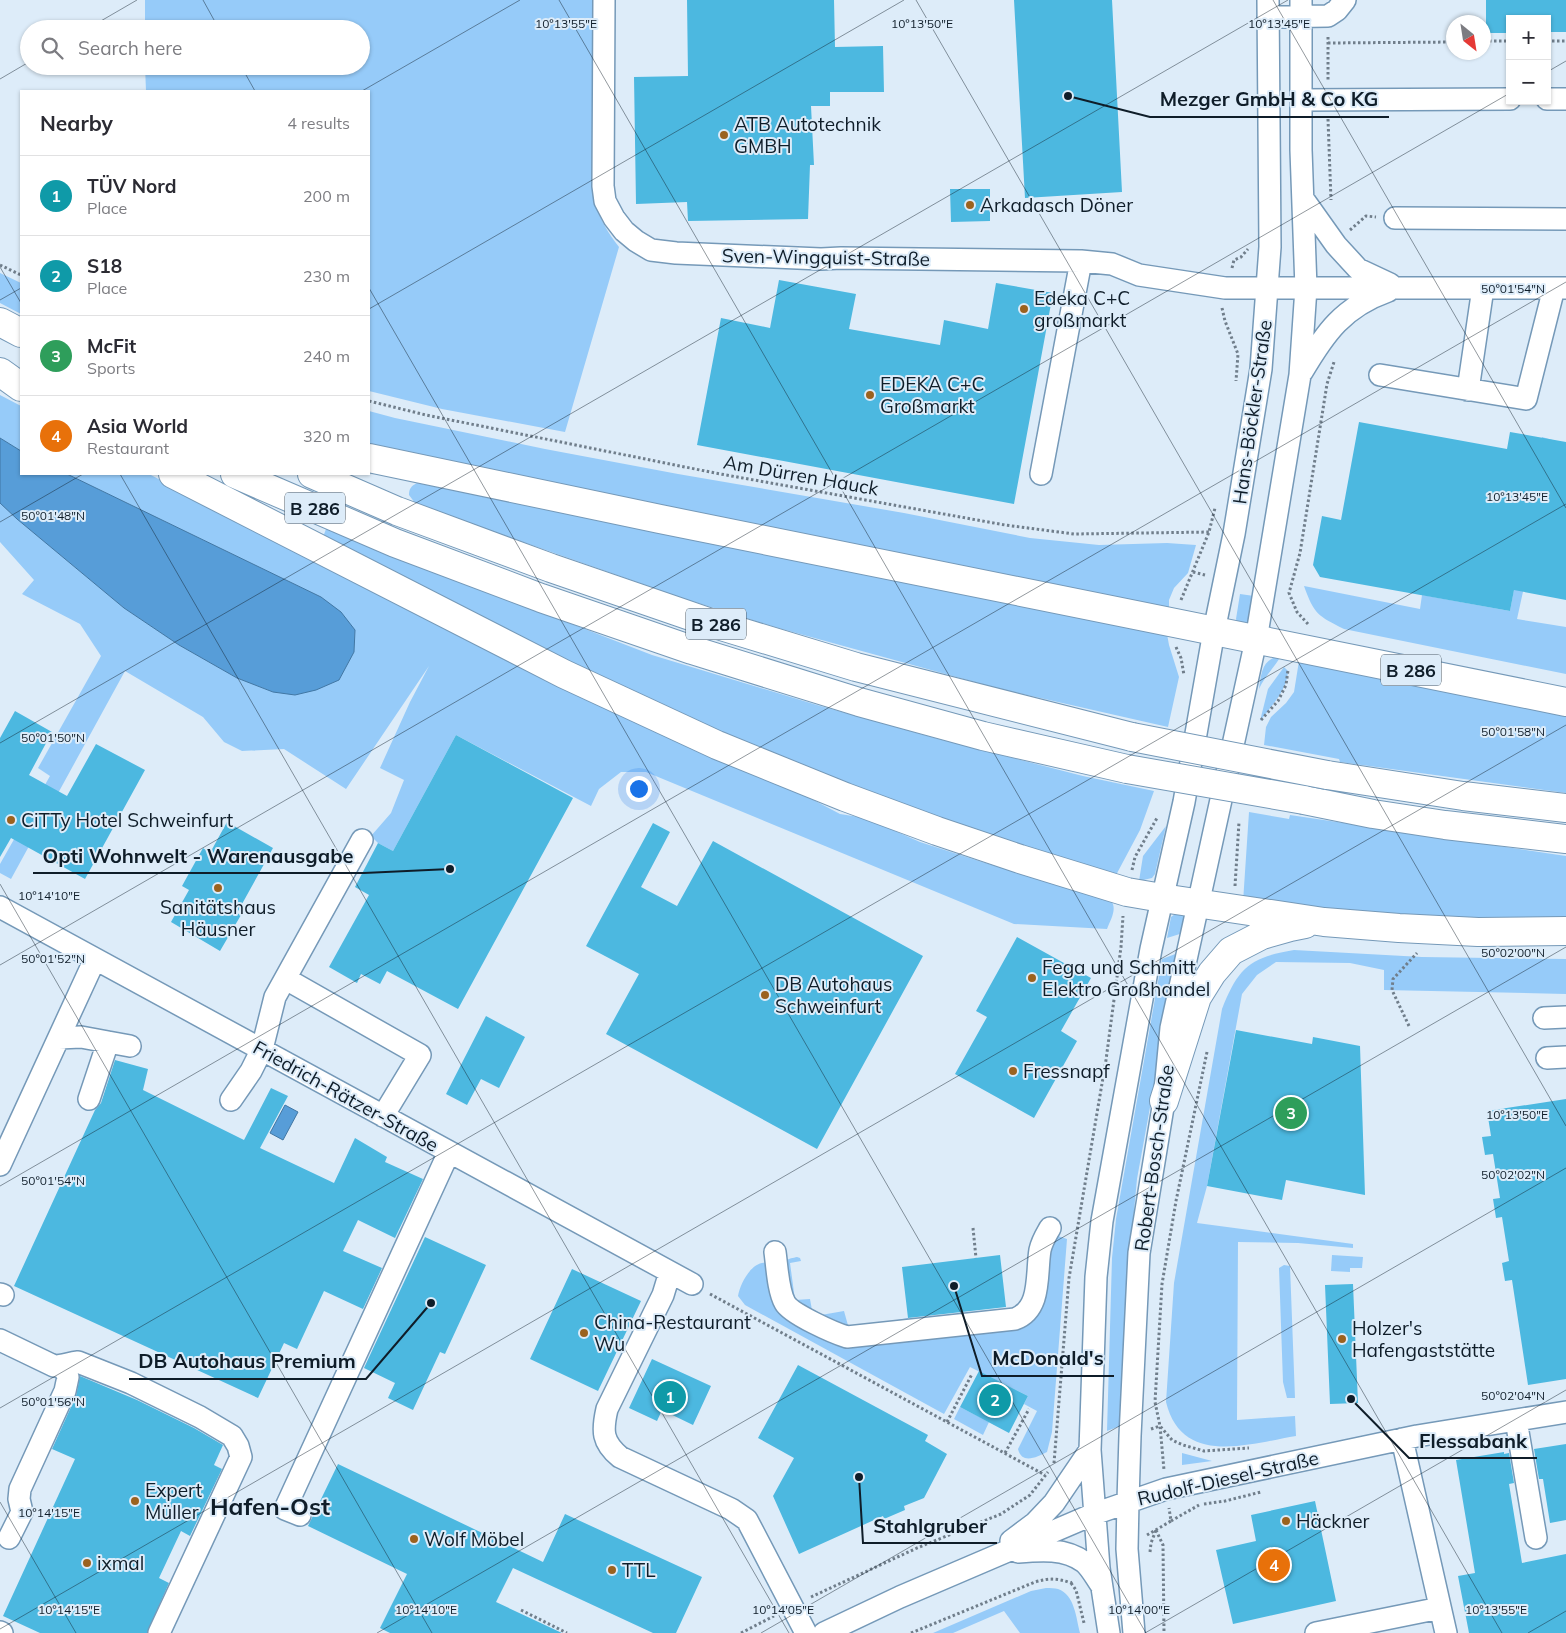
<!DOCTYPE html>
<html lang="en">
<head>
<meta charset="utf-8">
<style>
  body { margin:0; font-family:Mulish,sans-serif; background:#f2f2f3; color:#2b2b33 }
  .controls { position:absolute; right:15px; top:15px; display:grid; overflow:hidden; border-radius:0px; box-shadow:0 1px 4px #0004 }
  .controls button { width:45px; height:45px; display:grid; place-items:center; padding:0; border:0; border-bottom:1px solid #e1e1e2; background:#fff; color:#2b2b33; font:25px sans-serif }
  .compass { position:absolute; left:1446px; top:15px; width:45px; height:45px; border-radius:50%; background:#fff; box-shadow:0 1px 4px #0004; rotate:150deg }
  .you { position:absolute; left:638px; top:788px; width:18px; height:18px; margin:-12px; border:4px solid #fff; border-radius:50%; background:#1a73e8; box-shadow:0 0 0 8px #1a73e833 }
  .badge { display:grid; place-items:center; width:32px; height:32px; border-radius:50%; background:#9b621f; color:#fff; font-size:16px; font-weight:700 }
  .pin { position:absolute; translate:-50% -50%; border:2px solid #fff; box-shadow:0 1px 5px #0006 }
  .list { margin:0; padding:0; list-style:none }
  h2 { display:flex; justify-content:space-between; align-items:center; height:65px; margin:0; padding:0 20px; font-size:21px }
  h2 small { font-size:16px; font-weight:400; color:#7c7c81 }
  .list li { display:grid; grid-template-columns:32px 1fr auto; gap:15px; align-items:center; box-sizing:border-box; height:80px; padding:0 20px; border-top:1px solid #e1e1e2 }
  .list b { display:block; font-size:19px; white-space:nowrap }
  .list p { margin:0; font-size:16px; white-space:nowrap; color:#7c7c81 }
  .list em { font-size:16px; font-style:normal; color:#7c7c81 }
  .icon { flex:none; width:28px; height:28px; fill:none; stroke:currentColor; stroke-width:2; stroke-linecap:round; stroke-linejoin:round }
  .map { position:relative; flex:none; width:1566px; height:1633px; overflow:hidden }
  .search { position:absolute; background:#fff; box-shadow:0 1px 4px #0004; left:20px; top:20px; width:350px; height:55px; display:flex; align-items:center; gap:12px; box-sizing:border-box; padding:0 18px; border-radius:28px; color:#7c7c81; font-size:19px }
  .panel { position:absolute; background:#fff; box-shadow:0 1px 4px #0004; left:20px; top:90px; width:350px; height:385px; border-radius:0px }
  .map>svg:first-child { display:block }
  .green { fill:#96cbf9 }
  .water { fill:#579dd8; stroke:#4177a4 }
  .building { fill:#4cb8e0 }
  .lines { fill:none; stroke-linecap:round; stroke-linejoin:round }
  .minor-casing { stroke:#7599b8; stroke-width:24 }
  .highway-casing { stroke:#7599b8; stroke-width:30 }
  .path { stroke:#707e8b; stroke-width:3; stroke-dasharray:2.5 2.5; stroke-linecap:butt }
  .minor { stroke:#fff; stroke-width:21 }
  .highway { stroke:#fff; stroke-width:28 }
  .highway-bridge-casing { stroke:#7599b8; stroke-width:30; stroke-linecap:butt }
  .highway-bridge { stroke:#fff; stroke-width:28 }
  .ticks { fill:none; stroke:#0f1d29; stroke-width:1; stroke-opacity:0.45 }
  .poi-dot { fill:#9b621f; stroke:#ddecf9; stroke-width:2 }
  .labels { text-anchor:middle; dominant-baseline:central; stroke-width:4; stroke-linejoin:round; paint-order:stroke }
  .shield { fill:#ddecf9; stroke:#4d5b67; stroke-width:1 }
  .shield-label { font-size:18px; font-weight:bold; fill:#0f1d29 }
  .poi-label { font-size:19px; fill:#0f1d29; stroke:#ddecf9; text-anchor:start }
  .street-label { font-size:19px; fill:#0f1d29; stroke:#ddecf9 }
  .district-label { font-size:24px; font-weight:bold; fill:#0f1d29; stroke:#ddecf9 }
  .ticks-label { font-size:12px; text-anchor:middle; fill:#0f1d29; stroke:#ddecf9; stroke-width:4; stroke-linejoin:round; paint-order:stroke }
  .leader { fill:none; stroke:#0f1d29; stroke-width:2 }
  .callout-dot { fill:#0f1d29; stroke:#ddecf9; stroke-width:2 }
  .callout-label { font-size:20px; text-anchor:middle; font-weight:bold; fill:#0f1d29; stroke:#ddecf9; stroke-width:4; stroke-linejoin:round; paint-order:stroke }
</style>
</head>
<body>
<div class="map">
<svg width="1566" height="1633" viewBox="0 0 1566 1633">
  <rect width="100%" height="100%" fill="#ddecf9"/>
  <!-- green -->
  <path class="green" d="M145 0H594L596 205C601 221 608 233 619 247L565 432 442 409 369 391V91H146L145 66H361V29H145Z
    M0 273 21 283V314L0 303Z
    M0 395 21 406V451L0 438Z
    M369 411 395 418 545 449 678 474 904 513 1030 538 1099 545 1167 543 1196 545 1188 573 1174 588 1169 600V611L1111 602 1065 586 1007 576 369 450Z
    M1542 437 1556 441 1517 619 1566 627V674L1344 629C1318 616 1314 614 1304 586L1420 609 1422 595 1510 611Z
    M67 474H149L235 519 789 787 840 814 859 817 886 827 920 842 982 862 1110 899C1118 908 1111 919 1107 929L1014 924 646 772H621L599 789 591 806 456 735 393 851 378 843 371 836 391 813 404 780 380 768 410 702 429 666 346 789 284 749 242 751 224 742 203 717 125 671 11 879 0 873V864L50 776 38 768 101 656 80 624 22 594 34 580 0 542V503L17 519 124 608 179 645 237 678 273 692 339 679 354 652 355 630 321 597Z
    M417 483 1167 634 1169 645 1179 677 1168 727 1000 689 778 628 682 598 424 507 415 503 409 495C409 489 411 486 417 483Z
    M326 529 652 655 817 705 935 738 1083 776 1154 791 1140 830 1115 877 827 781 602 679 322 540Z
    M1240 594 1254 596 1249 620 1243 625 1237 622 1236 619Z
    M1281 656C1274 668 1264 677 1259 689 1261 674 1262 658 1281 656Z
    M1299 661 1566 714V793L1340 762 1339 759 1264 745 1266 727 1271 717 1286 703 1294 692Z
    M1284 667 1288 671C1287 691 1271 706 1260 721L1268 689Z
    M1249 812 1289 819 1290 815 1566 856V920H1454L1243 902Z
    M1166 826 1155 874 1152 878 1139 881 1143 856Z
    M1182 911 1186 916 1183 933 1167 938 1171 917 1178 912Z
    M1294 950 1422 957 1566 959V994L1384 990V970L1350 963 1276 962 1257 975 1242 994 1207 1186 1197 1223 1353 1244V1248L1298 1243 1238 1242 1237 1420 1295 1416 1296 1436C1249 1444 1182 1467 1166 1402L1174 1283 1222 1009C1238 968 1250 957 1294 950Z
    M1178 953 1137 1179 1129 1264 1120 1426 1107 1431 1112 1258 1116 1219 1162 959Z
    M1058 1236 1067 1239 1052 1432 1047 1452C1037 1457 1022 1465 1018 1449L1037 1411 1024 1404 1028 1396 970 1367 944 1414 745 1305 738 1296C740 1284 752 1260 767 1263L777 1295 846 1343 1018 1327 1053 1238Z
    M1332 1255 1363 1257 1362 1268H1350V1272L1331 1271Z
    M797 1257 800 1258 801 1261 790 1263 795 1300 810 1299 812 1310 821 1315 844 1311 849 1329 908 1318V1324C886 1328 862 1334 840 1328 826 1324 799 1313 790 1301 786 1295 781 1266 786 1261 789 1258 793 1258 797 1257Z
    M1284 1265 1290 1266 1295 1398H1287L1283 1382 1279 1268Z
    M960 1407 989 1422 983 1435 954 1419Z
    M1182 1453 1212 1461 1182 1465Z
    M1046 1588C1050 1588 1055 1588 1058 1589 1075 1595 1076 1618 1080 1633H1020L1004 1611 953 1633H933L1031 1591Z"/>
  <!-- water -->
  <path class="water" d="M0 438 21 451V474H67L321 597 341 612 355 630 354 652 339 680 316 690 295 695 273 692 237 678 179 645 124 608 17 519 0 503Z
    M285 1105 298 1112 283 1140 270 1133Z"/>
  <!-- building -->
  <path class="building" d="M687 0H834L835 47 883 46 884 92H830V106H811L814 165H810L808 219 688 221 687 202 636 204 634 77 688 76Z
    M1014 0H1112L1122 192 1025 198Z
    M1486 0H1566V32H1547V19H1510V33H1486Z
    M950 189H990V221L951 222Z
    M779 280 856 294 849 329 940 345 944 320 988 329 996 283 1053 293 1014 504 697 445 721 318 770 328Z
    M1359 422 1507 449 1510 432 1566 442V600L1514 590 1510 611 1320 577 1313 565 1322 516 1341 520Z
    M15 711 52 732 29 775 67 796 96 744 145 770 85 879 11 838 0 857V738Z
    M456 735 573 798 458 1009 387 971 380 984 361 974 357 983 329 967 369 895 355 887 378 843 393 851Z
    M227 822 273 848 237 913 241 915 220 951 171 922 189 890 182 886 203 848 210 853Z
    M653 823 670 832 641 887 677 906 713 841 923 956 817 1149 606 1034 639 974 586 946Z
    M1017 937 1091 978 1061 1031 1077 1041 1034 1118 955 1074 987 1017 976 1011Z
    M486 1016 525 1037 499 1088 481 1079 467 1105 446 1094Z
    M1236 1030 1312 1044 1313 1037 1360 1046 1365 1195 1286 1180 1282 1200 1207 1186Z
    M115 1060 148 1069 143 1090 244 1140 271 1088 288 1096 260 1148 334 1183 355 1138 387 1157 385 1162 423 1179 395 1238 358 1220 343 1251 382 1268 363 1309 324 1291 297 1349 284 1343 258 1398 14 1286 95 1110 101 1103Z
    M1566 1099V1379L1528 1385 1512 1280 1505 1281 1502 1263 1509 1261 1502 1217 1496 1218 1493 1199 1500 1198 1493 1154 1485 1155 1482 1137 1491 1136 1487 1111Z
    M425 1237 486 1265 445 1354 440 1352 413 1410 388 1398 395 1383 364 1368Z
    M1000 1255 1006 1307 908 1318 902 1267Z
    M572 1269 641 1301 598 1391 530 1359Z
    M1353 1284 1358 1403 1330 1404 1325 1285Z
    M652 1359 711 1386 693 1425 662 1410 657 1421 629 1408Z
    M798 1365 928 1435 925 1441 947 1454 924 1498 904 1506 905 1510 884 1519 883 1516 799 1554 773 1496 794 1458 758 1438Z
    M979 1371 1028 1396 1009 1433 960 1407Z
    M80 1376 137 1400 194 1428 223 1445 214 1465 222 1469 190 1536 181 1531 159 1578 169 1583 147 1633H40L3 1616 75 1459 52 1449 76 1396Z
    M1566 1444V1520L1550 1523 1543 1479H1539L1534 1449Z
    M1504 1452V1454L1509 1453 1514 1483 1509 1484 1522 1563 1566 1554V1633H1469L1458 1576 1475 1573 1456 1460Z
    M338 1464 543 1562 565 1514 702 1577 676 1633H653L513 1568 496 1602 562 1633H390L380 1628 407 1574 308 1526Z
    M1315 1501 1336 1601 1233 1624 1216 1550 1256 1541 1251 1515Z"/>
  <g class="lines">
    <defs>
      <path id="minor" d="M604 0 603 186 605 201 614 218 624 231 636 241 651 250 676 253 821 259 841 258 1081 261 1112 264 1139 275 1225 288H1566
        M1268 17 1328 16 1337 10 1345 0
        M1547 99H1566
        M1301 100 1510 99
        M1304 200 1336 245 1358 269 1390 284
        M1395 218 1566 219
        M1302 372C1325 333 1343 307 1388 291
        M1380 375 1526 399 1554 288
        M1468 390 1483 288
        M1041 474 1081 261
        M0 907 692 1284
        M286 979 420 1055 383 1116
        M1544 1018 1566 1017
        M59 1038 81 1037 108 1042 89 1099
        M108 1042 130 1046
        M1547 1058 1566 1057
        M231 1100 251 1071 262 1049 275 997 362 840
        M0 1165 95 959
        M775 1252C777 1266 778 1291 785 1303 791 1314 834 1333 847 1337L1015 1319C1042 1309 1036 1274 1040 1250 1042 1241 1046 1235 1050 1228
        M670 1272 663 1295 607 1409C602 1431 602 1442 620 1457L731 1509 747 1520 806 1633
        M0 1294 3 1295
        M0 1340 54 1366C63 1366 69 1363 78 1362L131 1383 200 1417 232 1436 238 1446 241 1457 159 1633
        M1516 1420 1536 1538
        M1402 1439 1446 1633
        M300 1515 285 1509 449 1152
        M9 1538 22 1512 19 1499 20 1489 65 1391 68 1377 63 1366
        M1011 1541 1035 1523 1054 1503 1090 1450
        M1018 1552C1041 1550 1065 1548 1084 1562 1091 1568 1096 1578 1101 1585
        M0 1632 2 1633
        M824 1633 900 1597 1094 1514 1166 1489 1417 1436 1566 1412
        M1109 1633 1099 1568 1090 1450 1096 1277 1102 1221 1151 949 1184 802 1214 631 1234 534 1261 369 1270 247 1268 0
        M1134 1633 1127 1549 1128 1501 1130 1436 1139 1253 1164 1101 1171 1028 1256 640 1300 375 1306 288 1301 150V0
        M1316 1633 1440 1608"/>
      <path id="highway" d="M0 322 21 333
        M0 372 21 387
        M369 458 660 519 1566 702
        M173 474 564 674 717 745 845 797 937 831 1020 859 1127 892 1162 898 1324 922 1399 928 1478 932 1566 931
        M235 474 395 543 541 598 692 650 859 702 983 736 1127 769
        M312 474 397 511 551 568 708 622 856 667 1132 737
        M1327 775 1463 796 1566 808
        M1304 800 1373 814 1445 825 1566 839
        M1164 1101 1197 997 1212 973 1231 951 1262 935 1290 927 1305 924"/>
    </defs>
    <!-- minor casing -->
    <use href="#minor" class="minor-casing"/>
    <!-- highway casing -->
    <use href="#highway" class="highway-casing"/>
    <!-- path -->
    <path class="path" d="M1328 37V80
      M1484 41H1510
      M1547 41H1566
      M1328 43 1454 42
      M1328 119 1331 200
      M1350 230 1366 216 1376 217
      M0 265 21 275
      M1232 268 1234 260 1241 257 1248 249
      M1222 308 1225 321 1238 354 1236 381
      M369 401 426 415 715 473 1005 525 1074 534 1210 532
      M1193 572 1205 575
      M1181 600 1209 532 1215 508
      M1308 624 1297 612 1289 593 1300 553 1327 384 1334 362
      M1176 647 1181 658 1184 675
      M1261 720 1278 701 1286 685 1288 670
      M1132 870 1135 857 1157 818
      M1235 886 1239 822
      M1409 1026 1392 990 1393 979 1417 953
      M1207 1052 1176 1201 1162 1284 1155 1402 1160 1426 1172 1440 1183 1445 1204 1451 1249 1448
      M973 1228 976 1258
      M710 1294 1045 1475
      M947 1422 972 1374
      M1151 1429 1160 1426 1164 1470
      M1005 1453 1029 1409
      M1054 1463 1069 1278 1106 1060 1121 947 1123 916
      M1204 1504 1225 1501 1261 1492
      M1171 1521 1199 1505
      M1156 1530 1163 1545 1164 1633
      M1147 1535 1171 1521 1169 1508
      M1150 1552 1151 1543 1156 1530
      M1071 1583 1076 1590 1084 1623
      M811 1597 917 1548 1001 1514 1030 1495 1048 1472
      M521 1610 567 1633
      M741 1633 774 1616
      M911 1633 1035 1582C1048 1578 1058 1578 1071 1583L1074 1581"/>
    <!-- minor -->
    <use href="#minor" class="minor"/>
    <!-- highway -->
    <use href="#highway" class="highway"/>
    <defs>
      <path id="highway-bridge" d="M1132 737 1327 775
        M1127 769 1304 800"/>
    </defs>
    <!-- highway-bridge casing -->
    <use href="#highway-bridge" class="highway-bridge-casing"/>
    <!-- highway-bridge -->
    <use href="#highway-bridge" class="highway-bridge"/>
  </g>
  <!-- ticks -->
  <path class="ticks" d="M203 0 219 29M559 0 1502 1633M916 0 1566 1126M1273 0 1566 508M87 29 137 0M241 66 255 91M1547 72 1566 61M0 79 29 62M362 91 520 0M0 267 21 303M369 288 1146 1633M0 300 21 288M369 309 904 0M120 474 789 1633M0 522 83 474M0 743 1288 0M0 884 432 1633M0 965 1510 93M0 1186 1566 282M0 1408 1566 504M0 1502 76 1633M0 1629 1566 725M377 1633 1566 947M761 1633 1566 1168M1145 1633 1566 1390M1528 1633 1566 1611"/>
  <!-- markers -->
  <g class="poi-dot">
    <circle cx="724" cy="135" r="5"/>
    <circle cx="970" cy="205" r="5"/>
    <circle cx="1024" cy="309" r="5"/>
    <circle cx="870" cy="395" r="5"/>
    <circle cx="11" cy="820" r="5"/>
    <circle cx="218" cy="888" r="5"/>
    <circle cx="1032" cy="978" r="5"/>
    <circle cx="765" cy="995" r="5"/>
    <circle cx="1013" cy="1071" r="5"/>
    <circle cx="584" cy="1333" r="5"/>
    <circle cx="1342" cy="1339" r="5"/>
    <circle cx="135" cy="1501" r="5"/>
    <circle cx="1286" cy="1521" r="5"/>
    <circle cx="414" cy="1539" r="5"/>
    <circle cx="87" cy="1563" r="5"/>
    <circle cx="612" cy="1570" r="5"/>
  </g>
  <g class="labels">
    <!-- shield labels -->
    <g class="shield">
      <rect x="285" y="492.5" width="60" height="31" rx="4"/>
      <rect x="686" y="608.5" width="60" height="31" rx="4"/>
      <rect x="1381" y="654.5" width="60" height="31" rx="4"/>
    </g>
    <g class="shield-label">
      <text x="315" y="508">B 286</text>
      <text x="716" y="624">B 286</text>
      <text x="1411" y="670">B 286</text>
    </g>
    <!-- poi labels -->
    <g class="poi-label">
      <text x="734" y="124">ATB Autotechnik<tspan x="734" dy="22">GMBH</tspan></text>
      <text x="980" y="205">Arkadasch Döner</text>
      <text x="1034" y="298">Edeka C+C<tspan x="1034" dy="22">großmarkt</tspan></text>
      <text x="880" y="384">EDEKA C+C<tspan x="880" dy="22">Großmarkt</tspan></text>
      <text x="21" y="820">CiTTy Hotel Schweinfurt</text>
      <text x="218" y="907" text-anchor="middle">Sanitätshaus<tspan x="218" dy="22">Häusner</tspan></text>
      <text x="1042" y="967">Fega und Schmitt<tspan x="1042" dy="22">Elektro Großhandel</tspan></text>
      <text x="775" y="984">DB Autohaus<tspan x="775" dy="22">Schweinfurt</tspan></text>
      <text x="1023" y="1071">Fressnapf</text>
      <text x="594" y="1322">China-Restaurant<tspan x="594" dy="22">Wu</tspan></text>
      <text x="1352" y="1328">Holzer's<tspan x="1352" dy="22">Hafengaststätte</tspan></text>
      <text x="145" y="1490">Expert<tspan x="145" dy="22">Müller</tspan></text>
      <text x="1296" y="1521">Häckner</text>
      <text x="424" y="1539">Wolf Möbel</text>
      <text x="97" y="1563">ixmal</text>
      <text x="622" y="1570">TTL</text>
    </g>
    <!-- street labels -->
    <g class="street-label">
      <text transform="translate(826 257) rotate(1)">Sven-Wingquist-Straße</text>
      <text transform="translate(1252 412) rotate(-82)">Hans-Böckler-Straße</text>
      <text transform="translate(801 475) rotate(10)">Am Dürren Hauck</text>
      <text transform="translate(346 1096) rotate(29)">Friedrich-Rätzer-Straße</text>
      <text transform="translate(1154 1158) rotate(-82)">Robert-Bosch-Straße</text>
      <text transform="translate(1228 1478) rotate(-13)">Rudolf-Diesel-Straße</text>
    </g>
    <!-- district labels -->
    <g class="district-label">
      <text x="270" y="1506">Hafen-Ost</text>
    </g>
  </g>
  <g class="ticks-label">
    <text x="1279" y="28">10°13'45"E</text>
    <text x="566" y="28">10°13'55"E</text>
    <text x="922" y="28">10°13'50"E</text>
    <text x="1513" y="293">50°01'54"N</text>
    <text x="1517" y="501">10°13'45"E</text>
    <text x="53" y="520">50°01'48"N</text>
    <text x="1513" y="736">50°01'58"N</text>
    <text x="53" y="742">50°01'50"N</text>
    <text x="49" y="900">10°14'10"E</text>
    <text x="1513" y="957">50°02'00"N</text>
    <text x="53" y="963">50°01'52"N</text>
    <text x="1517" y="1119">10°13'50"E</text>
    <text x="1513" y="1179">50°02'02"N</text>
    <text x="53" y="1185">50°01'54"N</text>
    <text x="1513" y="1400">50°02'04"N</text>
    <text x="53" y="1406">50°01'56"N</text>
    <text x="49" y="1517">10°14'15"E</text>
    <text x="69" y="1614">10°14'15"E</text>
    <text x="426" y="1614">10°14'10"E</text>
    <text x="783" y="1614">10°14'05"E</text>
    <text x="1139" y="1614">10°14'00"E</text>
    <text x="1496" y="1614">10°13'55"E</text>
  </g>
  <!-- callouts -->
  <path class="leader" d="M1068 96L1150 117H1389M450 869L364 873H33M954 1286L982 1376H1114M431 1303L366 1379H129M1351 1399L1409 1458H1537M859 1477L863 1543H997"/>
  <g class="callout-dot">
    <circle cx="1068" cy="96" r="5"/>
    <circle cx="450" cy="869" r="5"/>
    <circle cx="954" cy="1286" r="5"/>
    <circle cx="431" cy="1303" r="5"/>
    <circle cx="1351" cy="1399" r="5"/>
    <circle cx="859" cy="1477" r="5"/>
  </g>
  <g class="callout-label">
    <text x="1269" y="106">Mezger GmbH &amp; Co KG</text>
    <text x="198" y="863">Opti Wohnwelt - Warenausgabe</text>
    <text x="1048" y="1365">McDonald's</text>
    <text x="247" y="1368">DB Autohaus Premium</text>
    <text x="1473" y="1448">Flessabank</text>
    <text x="930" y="1533">Stahlgruber</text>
  </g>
</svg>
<div class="controls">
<button>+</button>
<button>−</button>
</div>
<svg class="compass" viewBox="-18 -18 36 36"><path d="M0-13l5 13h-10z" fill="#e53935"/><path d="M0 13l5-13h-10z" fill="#7c7c81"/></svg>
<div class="you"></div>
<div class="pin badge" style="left:670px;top:1397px;background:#0f9aa8">1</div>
<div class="pin badge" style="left:995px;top:1400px;background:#0f9aa8">2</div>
<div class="pin badge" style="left:1291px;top:1113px;background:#2e9e5b">3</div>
<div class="pin badge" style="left:1274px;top:1565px;background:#e8710a">4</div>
<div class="search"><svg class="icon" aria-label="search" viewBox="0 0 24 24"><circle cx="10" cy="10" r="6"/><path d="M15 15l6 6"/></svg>Search here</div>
<section class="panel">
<h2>Nearby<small>4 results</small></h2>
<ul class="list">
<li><span class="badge" style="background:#0f9aa8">1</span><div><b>TÜV Nord</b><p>Place</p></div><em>200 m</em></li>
<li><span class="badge" style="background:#0f9aa8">2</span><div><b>S18</b><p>Place</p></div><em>230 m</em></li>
<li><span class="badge" style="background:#2e9e5b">3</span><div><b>McFit</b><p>Sports</p></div><em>240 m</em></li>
<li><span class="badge" style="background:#e8710a">4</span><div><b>Asia World</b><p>Restaurant</p></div><em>320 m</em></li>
</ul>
</section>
</div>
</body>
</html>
